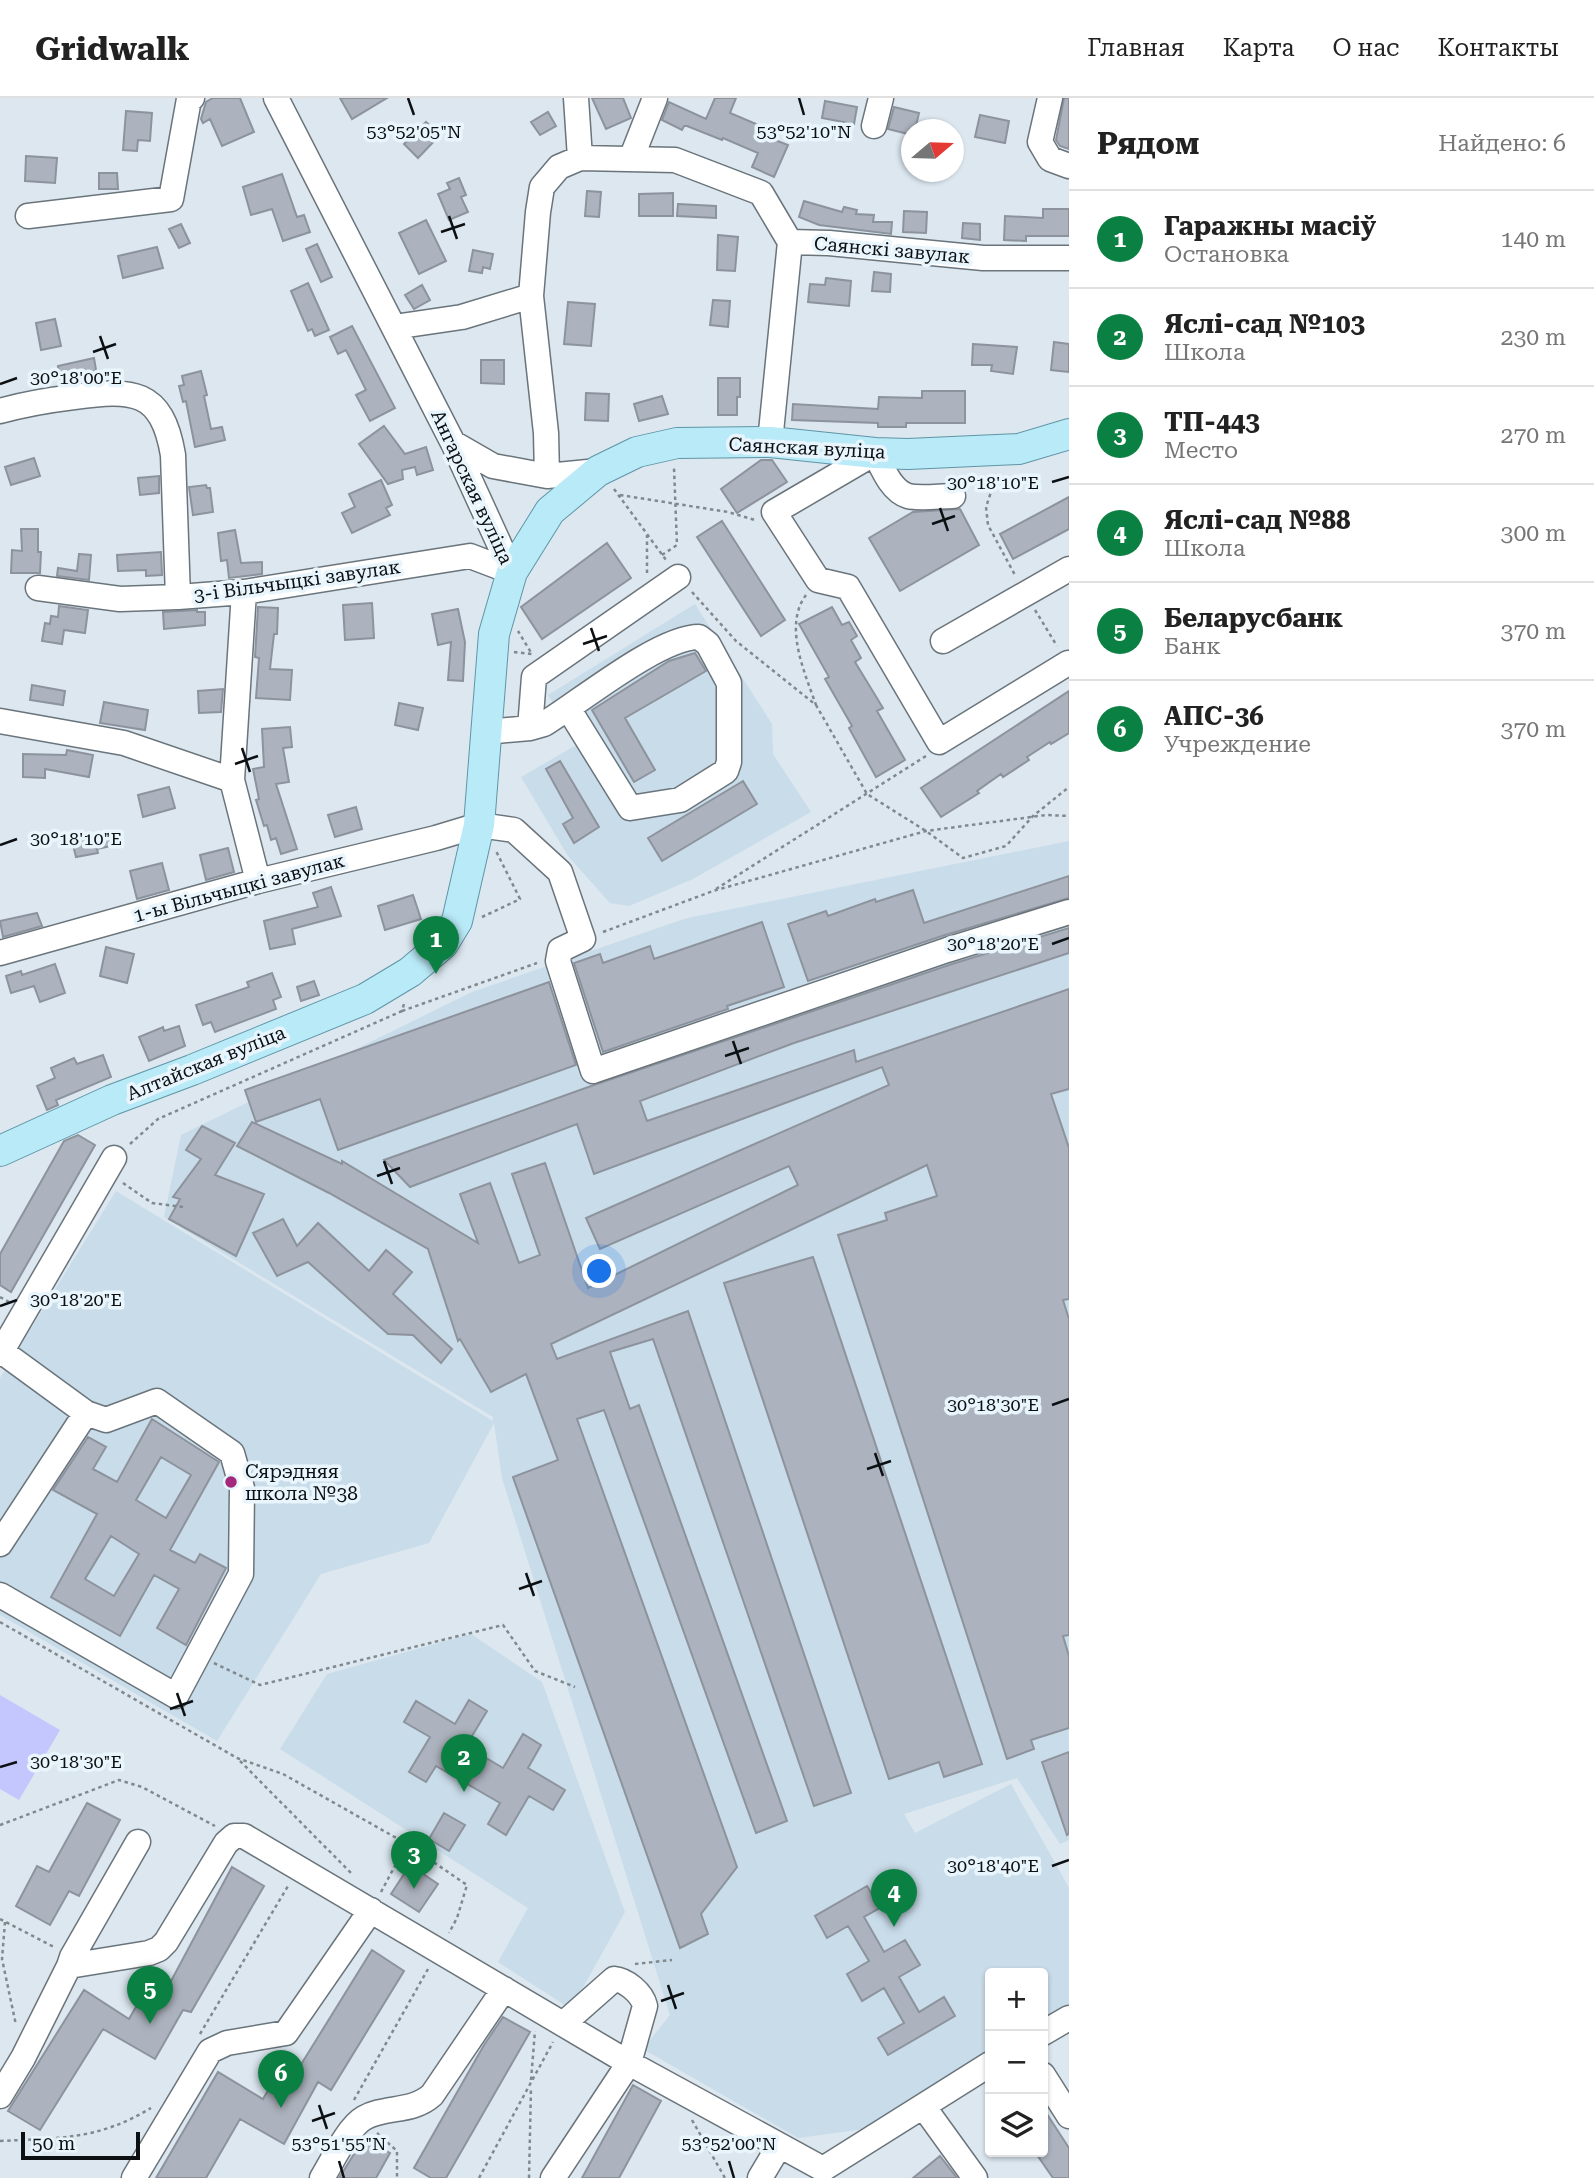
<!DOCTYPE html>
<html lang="ru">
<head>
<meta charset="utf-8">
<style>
  body { margin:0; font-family:"Roboto Serif",serif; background:#f2f2f2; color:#222 }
  .controls { position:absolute; right:21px; bottom:21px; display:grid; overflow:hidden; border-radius:7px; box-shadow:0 2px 5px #0004 }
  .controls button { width:63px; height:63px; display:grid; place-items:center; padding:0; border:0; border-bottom:2px solid #e0e0e0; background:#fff; color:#222; font:35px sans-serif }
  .compass { position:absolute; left:901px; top:21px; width:63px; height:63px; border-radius:50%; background:#fff; box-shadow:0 2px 5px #0004; rotate:71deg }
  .scale { position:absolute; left:21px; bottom:18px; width:119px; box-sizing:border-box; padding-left:7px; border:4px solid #0c1013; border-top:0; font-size:19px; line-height:24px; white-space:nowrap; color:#0c1013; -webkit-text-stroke:5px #e9f5fd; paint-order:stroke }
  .you { position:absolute; left:600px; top:1174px; width:24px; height:24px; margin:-18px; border:5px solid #fff; border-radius:50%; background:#1a73e8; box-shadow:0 0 0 10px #1a73e833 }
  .badge { display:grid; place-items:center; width:46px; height:46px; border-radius:50%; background:#0b8043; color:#fff; font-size:23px; font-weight:700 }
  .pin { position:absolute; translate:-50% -58px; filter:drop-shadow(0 2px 4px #0008) }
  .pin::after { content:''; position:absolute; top:37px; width:24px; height:21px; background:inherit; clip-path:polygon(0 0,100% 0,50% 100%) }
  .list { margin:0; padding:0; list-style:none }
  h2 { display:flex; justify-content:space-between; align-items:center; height:91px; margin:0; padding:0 28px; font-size:30px }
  h2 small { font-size:23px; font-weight:400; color:#767676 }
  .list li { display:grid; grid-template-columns:46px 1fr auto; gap:21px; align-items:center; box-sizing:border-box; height:98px; padding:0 28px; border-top:2px solid #e0e0e0 }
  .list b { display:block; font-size:26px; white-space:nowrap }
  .list p { margin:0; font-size:23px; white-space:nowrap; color:#767676 }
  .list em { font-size:23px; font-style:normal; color:#767676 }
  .icon { flex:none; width:38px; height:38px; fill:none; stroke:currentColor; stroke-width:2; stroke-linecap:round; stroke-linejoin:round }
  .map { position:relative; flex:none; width:1069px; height:2080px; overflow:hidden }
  header { display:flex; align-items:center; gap:42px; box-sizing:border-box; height:98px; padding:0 35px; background:#fff; border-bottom:2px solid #e0e0e0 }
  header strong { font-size:33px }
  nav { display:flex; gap:38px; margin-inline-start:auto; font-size:24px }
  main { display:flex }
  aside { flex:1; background:#fff }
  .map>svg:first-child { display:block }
  .built { fill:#c9dce9 }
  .green { fill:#c3c7fe }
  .building { fill:#adb3be; stroke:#8d939d; stroke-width:2; fill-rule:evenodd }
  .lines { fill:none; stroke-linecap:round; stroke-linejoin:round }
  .minor-casing { stroke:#6a747b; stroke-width:27 }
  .major-casing { stroke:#5e95a5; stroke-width:32 }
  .path { stroke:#81898f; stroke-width:2.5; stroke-dasharray:3.5 3.5; stroke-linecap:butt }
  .minor { stroke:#fff; stroke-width:24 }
  .major { stroke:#b9eaf8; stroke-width:30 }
  .ticks { fill:none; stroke:#0c1013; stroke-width:2.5 }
  .poi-dot { fill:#a4287c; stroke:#e9f5fd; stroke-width:2.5 }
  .labels { text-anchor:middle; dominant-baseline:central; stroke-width:7; stroke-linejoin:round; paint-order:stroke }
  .street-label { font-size:19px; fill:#0c1013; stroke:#e9f5fd }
  .poi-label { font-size:19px; fill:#0c1013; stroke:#e9f5fd; text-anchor:start }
  .ticks-label { font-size:18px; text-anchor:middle; fill:#0c1013; stroke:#e9f5fd; stroke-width:7; stroke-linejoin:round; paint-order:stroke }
</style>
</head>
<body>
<header>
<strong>Gridwalk</strong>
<nav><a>Главная</a><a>Карта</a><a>О нас</a><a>Контакты</a></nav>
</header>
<main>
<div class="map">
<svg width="1069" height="2080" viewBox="0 0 1069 2080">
  <rect width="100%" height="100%" fill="#dce7f0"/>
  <!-- built -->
  <path class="built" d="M695 506 772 626 773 656 811 714 693 781 629 808 610 805 568 758 521 679 578 646 548 597Z
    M1069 743V1742L1060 1746 1017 1680 904 1716 915 1735 1011 1686 1069 1790V1906L1043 1922V1875H990V1954L864 2031 798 2040 643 1951 670 1917 502 1380 494 1325 429 1445 321 1476 217 1643 0 1517V1280L116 1093 493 1323V1319L164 1119 181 1037 472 894 687 820Z
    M471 1536 542 1584 625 1814 571 1911 498 1864 528 1810 280 1651 327 1576Z"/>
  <!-- green -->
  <path class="green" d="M0 1597 60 1632 19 1702 0 1691Z"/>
  <!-- building -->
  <path class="building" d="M213 0H240L254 34 222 48 210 21 203 25 201 21 206 4Z
    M340 0H387L352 21Z
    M592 0H623L631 20 606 31Z
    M715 0H736L730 15 770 32 767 39 788 47 774 79 752 69 758 55 723 40 722 42 687 28H684L682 32 662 22 669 4 706 21Z
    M1064 0H1069V51L1060 48 1056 42Z
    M825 3 857 9 854 26 822 20Z
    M894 9 919 15 915 32H912V37L888 31Z
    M126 13 152 15 150 43 138 42 137 53 123 52Z
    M548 14 556 28 540 37 531 24Z
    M980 17 1009 23 1005 45 975 39Z
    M426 24 440 37 418 60 404 46Z
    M26 58 57 60 55 85 25 83Z
    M99 75H117L118 91H99Z
    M282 76 297 119 304 117 310 134 283 143 272 111 251 117 243 89Z
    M459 80 466 97 461 99 468 114 449 122 438 96 450 91 447 85Z
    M587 93 601 94 599 119 585 118Z
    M673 95V118H639V96Z
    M804 103 842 114 844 109 857 112 856 116 874 117 873 124H892L891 136 819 127 799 119Z
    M678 106 716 108V120L677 118Z
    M1043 111H1069V138H1026V143L1004 142 1005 118 1043 120Z
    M904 113 927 114 926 135 903 134Z
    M426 122 446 163 419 176 399 135Z
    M963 125 980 126V142L962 140Z
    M181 126 190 145 179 150 169 131Z
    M718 137 738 139 735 173 717 172Z
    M317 146 332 179 321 184 306 151Z
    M157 149 163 170 123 180 118 158Z
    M473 152 493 156 490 171 483 169 482 175 469 173Z
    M874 174 891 176 890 194 872 193Z
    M826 180 851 183 849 208 808 204 810 186 825 187Z
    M308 185 329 232 315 238 312 231 308 233 291 193Z
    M422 187 430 202 414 211 405 197Z
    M713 202 730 203 728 229 710 227Z
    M568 204 595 206 591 248 564 246Z
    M55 221 61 248 41 252 36 225Z
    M352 228 395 310 370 323 356 297 366 292 346 252 338 256 330 239Z
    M1054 244 1069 246V274L1051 272Z
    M973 246 1017 249 1013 276 991 273 992 267H972Z
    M94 260 96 272 86 278 87 282 61 286 58 268Z
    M481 262H504V286L481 285Z
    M201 273 207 297 204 298 211 331 222 329 225 342 195 349 186 303 183 304 179 288 184 287 182 278Z
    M718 280H740V299H737V317H718Z
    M922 293H965V325H906V329H878V325L792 322 793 306 878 311 879 299 922 300Z
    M586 295 609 296 608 323 585 322Z
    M662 298 668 316 639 323 634 306Z
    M384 328 405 356 426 349 433 372 417 377 415 369 402 372 403 381 388 386 359 346Z
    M34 360 40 378 11 387 5 369Z
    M761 362H772L787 384 737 415 721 391Z
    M159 378V395L140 397 138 380Z
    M381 382 392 407 386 410 390 417 352 435 342 415 355 409 349 396Z
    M206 387 207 390H210L213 414 193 417 189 389Z
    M1069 399V431L1013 461 1000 436Z
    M960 411 979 447 900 493 869 440 913 414Z
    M722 423 785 522 761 538 697 439Z
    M21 431H38V454H41L40 475H11L12 452 22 453Z
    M235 432 241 465 262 464V476L229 480 227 462 221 463 218 435Z
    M607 445 631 480 542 541 521 509Z
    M161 454 162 477 146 478V472L118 473 117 457Z
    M79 456 91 457 89 482 57 478 58 470 77 473Z
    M372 505 374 540 345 542 343 507Z
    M59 508 88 512 85 535 64 532 62 546 42 543 45 525 50 526 51 518 58 519Z
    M258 509 278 510 277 536H274L270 571 292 572 290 602 256 600 259 560 255 559Z
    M832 509 842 527 849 524 857 538 851 542 861 560 855 564 883 610 877 613 905 662 876 679 849 630 852 628 825 581 829 579 799 526Z
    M458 511 465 544 463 583 448 582 451 544 438 547 432 516Z
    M197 512V514H205V527L164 531 163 514Z
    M695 555 706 573 625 620 655 672 634 684 592 612 669 563Z
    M32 587 65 593 63 607 30 602Z
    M223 591 221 614 199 615 198 593Z
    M1069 593V635L1051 646 1050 644 1027 659 1029 662 1003 679 1001 676 977 693 979 695 941 719 921 690Z
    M104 604 148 612 145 632 100 625Z
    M399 605 423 610 418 632 395 627Z
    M290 629 292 649 283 650 289 684 276 686 297 751 281 756 276 740 271 742 267 727 264 728 256 702 259 701 253 671 264 669 262 631Z
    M67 652 93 657 89 679 45 671V680L23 679V656L66 657Z
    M560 663 599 729 574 745 563 726 573 720 546 671Z
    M743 683 757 706 662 763 648 740Z
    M169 689 175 710 143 719 138 697Z
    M356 709 362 731 335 739 328 717Z
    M108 736 111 748 97 751 98 755 76 759 72 743Z
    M228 750 234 774 206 782 200 757Z
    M162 765 169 792 137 801 130 773Z
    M1069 778V800L942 838 808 883 788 826 826 813 828 818 875 801 876 804 913 792 924 825Z
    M331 789 341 818 292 831 295 846 270 851 264 823 318 809 313 795Z
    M413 797 421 821 385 832 378 808Z
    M37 815 42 828 3 839 0 823Z
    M762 824 784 889 727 908 728 911 603 954 574 865 600 856 603 865 650 848 654 861Z
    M1069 830V855L794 945 640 1003 647 1023 854 952 856 964 1069 891V991L1051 996 1069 1050V1201L1063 1202 1069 1221V1537L1063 1538 1069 1558V1630L1031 1642 1034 1651 1007 1661 838 1137 887 1122 885 1115 937 1098 927 1067 551 1246 557 1261 688 1213 851 1695 814 1708 653 1241 610 1254 630 1311 639 1307 787 1723 756 1735 604 1312 577 1321 737 1769 701 1816 708 1836 680 1850 513 1379 558 1362 526 1276 491 1294 460 1241 458 1243 428 1151 329 1095 237 1048 252 1024 342 1066V1063L478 1145 460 1096 490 1085 519 1165 540 1157 512 1076 545 1065 588 1190 798 1087 789 1068 600 1151 586 1120 889 987 882 969 594 1076 577 1026 410 1089 384 1062 594 987 952 866Z
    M106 849 134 856 127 885 100 878Z
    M55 866 65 895 40 904 34 888 11 895 6 878 21 873 22 877Z
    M272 875 281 899 273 902 276 911 215 934 211 924 203 927 196 907 249 889 247 884Z
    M314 883 319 897 301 903 297 889Z
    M549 884 576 967 338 1052 320 1001 256 1024 245 992Z
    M179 928 185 948 149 963 139 939 163 929 164 933Z
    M103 957 111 979 56 1002 58 1007 47 1012 37 988 55 980 51 970 74 960 77 966Z
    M202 1028 235 1045 215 1077 264 1096 236 1158 169 1121 180 1101 173 1099 201 1061 186 1052Z
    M78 1037 95 1047 11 1194 0 1187V1156L64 1043Z
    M283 1121 297 1148 318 1125 369 1173 386 1152 412 1174 393 1196 452 1251 441 1265 413 1237 388 1236 308 1164 277 1178 253 1135Z
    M813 1159 982 1666 944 1679 939 1664 889 1681 724 1185Z
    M152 1321 219 1364 170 1452 195 1465 200 1456 226 1470 186 1547 157 1530 179 1491 154 1477 120 1538 51 1499 97 1416 53 1392 88 1339 106 1349 93 1371 117 1384ZM161 1359 191 1377 166 1420 136 1402ZM111 1438 139 1456 114 1498 85 1481Z
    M469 1602 487 1613 466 1648 503 1670 523 1636 541 1647 528 1670 565 1692 553 1712 529 1698 506 1737 488 1726 500 1705 436 1668 426 1684 409 1674 430 1639 404 1624 416 1603 455 1626Z
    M1069 1654V1736L1067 1737 1042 1664Z
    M87 1705 120 1722 79 1798 69 1793 50 1827 16 1808 37 1768 49 1774Z
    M444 1715 465 1727 449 1753 429 1741Z
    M410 1767 438 1786 419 1814 391 1796Z
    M232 1769 264 1788 191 1914 183 1912 155 1961 103 1931 40 2032 8 2013 84 1892 129 1921 146 1891 162 1900Z
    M867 1788 880 1810 864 1819 884 1854 905 1842 920 1867 899 1879 919 1914 944 1899 955 1918 888 1957 878 1940 904 1925 884 1890 862 1903 847 1876 869 1863 848 1828 827 1840 815 1818Z
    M372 1852 404 1873 331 1992 318 1984 284 2046 240 2021 206 2080H156L218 1974 263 2001 279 1973 292 1981Z
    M503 1919 530 1934 446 2080H431L414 2070 484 1947Z
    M633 1987 661 2003 619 2080H582Z
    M1043 2010 1069 2050V2080H1053L1035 2054H1043Z
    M364 2040 390 2055 376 2080H339Z
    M940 2058 957 2080H913Z"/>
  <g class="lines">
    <defs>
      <path id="minor" d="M276 0 453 345 512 474
        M1050 0 1040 44 1050 61 1069 68
        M874 28 881 0
        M580 60 675 62 761 95 790 144
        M631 61 655 0
        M28 118 171 101 189 1 192 0
        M790 144 829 145 983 160H1069
        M394 229 462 219 531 198
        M0 313C25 306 49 302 74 299 132 291 162 291 173 357L178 499
        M770 344 790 144
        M453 345 493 368 547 378 598 373
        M547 378 546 335 531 198 538 114 542 89 559 69 580 60 576 0
        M953 398C939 398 921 401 908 398 891 393 882 369 875 355L774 414 818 482 848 489 939 644 1068 565
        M38 490 120 501 178 499 244 494 470 458 512 474
        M244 494 232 682 258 783
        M943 543 1069 471
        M0 623 124 645 232 682
        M530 630 544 626C580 604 659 539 699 539L708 546 729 585V664L726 673 680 702 630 710 568 610
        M486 634 530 630 534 579 678 479
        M0 855 258 783 436 740 479 727 514 732 560 774 583 841 560 852 558 863 593 973 947 852 1069 814
        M0 1256 114 1060
        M0 1446 86 1315
        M0 1497 176 1598 241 1476 242 1390 232 1355 157 1303 106 1322 86 1315 1 1253
        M69 1868 72 1859 138 1744
        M1043 1935 1069 1920
        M1043 1977 1069 2018
        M0 1998 23 1960 69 1868 149 1855 159 1851 166 1844 226 1745 234 1738H244L629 1965 823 2071 990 1966
        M923 2008 975 2080
        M134 2080 210 1953 227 1945 286 1935 371 1812
        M322 2080C332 2064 348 2029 364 2020 385 2008 412 2015 432 1997L504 1891
        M553 2080 629 1965 645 1908C642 1895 626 1882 614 1881L563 1926
        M760 2080 779 2048"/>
      <path id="major" d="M0 1053 112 1002 192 972 365 901 410 874 443 846 457 823 479 727 494 536 512 474 550 413 598 373 637 354 677 345 770 344 875 355 908 356 1019 351 1069 336"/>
    </defs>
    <!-- minor casing -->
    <use href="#minor" class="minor-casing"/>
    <!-- major casing -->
    <use href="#major" class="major-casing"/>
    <!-- path -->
    <path class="path" d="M997 376 986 409 988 427 1016 479
      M614 391 666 462
      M620 397 728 414 755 422
      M662 457 677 447 674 370
      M647 475V437
      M692 494 736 543 816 607 867 696 926 733 963 760 1006 748 1033 718 1069 689
      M806 497C783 528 805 575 816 607
      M1035 512 1057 548
      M514 554 532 556 518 533
      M716 791 926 658
      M482 819 520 801 496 753
      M603 834 713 793 926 733 1046 717 1069 718
      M402 913 537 865
      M130 1046 158 1021 402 913 404 906
      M123 1085 152 1105 183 1109
      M0 1199 9 1204
      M0 1524 237 1660 283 1676 407 1746 467 1787 457 1820 449 1835
      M214 1565 260 1587 503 1527 535 1573 575 1589
      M240 1663 353 1777
      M0 1727 119 1682 142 1689 215 1728
      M381 1794 412 1736
      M0 1821 54 1849
      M5 1824 2 1861 16 1927
      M635 1866 672 1862
      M200 1936 288 1788
      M531 1982 535 1933
      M354 2002 428 1871
      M692 2022 725 2080
      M377 2035 397 2053V2080
      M0 2043C60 2040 98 2042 151 2010
      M479 2080 553 1944
      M529 2080 531 1989"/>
    <!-- minor -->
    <use href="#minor" class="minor"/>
    <!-- major -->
    <use href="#major" class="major"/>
  </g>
  <!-- ticks -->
  <path class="ticks" d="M408 0 414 17M799 0 804 17M449 118 457 141M441 134 465 126M100 238 108 261M93 254 116 246M0 286 17 280M1052 384 1069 379M940 410 948 433M932 426 955 418M591 530 599 553M583 546 607 538M242 650 250 674M235 666 258 658M0 747 17 741M1052 846 1069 840M733 943 741 966M725 958 749 950M384 1063 392 1086M377 1078 400 1070M0 1208 17 1202M1052 1307 1069 1301M875 1355 883 1378M867 1371 891 1363M526 1475 534 1498M519 1491 542 1483M177 1595 185 1618M170 1611 193 1603M0 1669 17 1664M1052 1768 1069 1762M668 1887 676 1911M661 1903 684 1895M319 2007 327 2031M312 2023 335 2015M339 2063 344 2080M729 2063 734 2080"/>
  <!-- markers -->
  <circle class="poi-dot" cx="231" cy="1384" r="7"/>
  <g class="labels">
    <!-- street labels -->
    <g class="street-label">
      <text transform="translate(892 152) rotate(5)">Саянскі завулак</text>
      <text transform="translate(807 350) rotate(3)">Саянская вуліца</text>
      <text transform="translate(472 389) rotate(65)">Ангарская вуліца</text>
      <text transform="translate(297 483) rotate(-8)">3-і Вільчыцкі завулак</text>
      <text transform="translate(239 790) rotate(-15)">1-ы Вільчыцкі завулак</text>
      <text transform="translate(206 965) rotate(-22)">Алтайская вуліца</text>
    </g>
    <!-- poi labels -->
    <g class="poi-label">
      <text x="245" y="1373">Сярэдняя<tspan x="245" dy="22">школа №38</tspan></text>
    </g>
  </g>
  <g class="ticks-label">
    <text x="414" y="40">53°52'05"N</text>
    <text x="804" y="40">53°52'10"N</text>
    <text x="76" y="286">30°18'00"E</text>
    <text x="993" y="391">30°18'10"E</text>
    <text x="76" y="747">30°18'10"E</text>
    <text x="993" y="852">30°18'20"E</text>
    <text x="76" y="1208">30°18'20"E</text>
    <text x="993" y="1313">30°18'30"E</text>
    <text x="76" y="1670">30°18'30"E</text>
    <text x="993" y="1774">30°18'40"E</text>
    <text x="339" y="2052">53°51'55"N</text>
    <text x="729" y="2052">53°52'00"N</text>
  </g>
</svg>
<div class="controls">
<button>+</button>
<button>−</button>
<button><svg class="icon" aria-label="layers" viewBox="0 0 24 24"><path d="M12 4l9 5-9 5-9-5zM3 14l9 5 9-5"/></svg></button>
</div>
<svg class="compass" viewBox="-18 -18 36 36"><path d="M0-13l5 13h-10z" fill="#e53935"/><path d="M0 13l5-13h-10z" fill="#767676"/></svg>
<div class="scale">50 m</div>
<div class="you"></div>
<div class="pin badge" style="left:436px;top:876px">1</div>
<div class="pin badge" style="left:464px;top:1694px">2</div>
<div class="pin badge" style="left:414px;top:1791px">3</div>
<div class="pin badge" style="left:894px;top:1829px">4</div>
<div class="pin badge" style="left:150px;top:1926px">5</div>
<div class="pin badge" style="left:281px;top:2010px">6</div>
</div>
<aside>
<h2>Рядом<small>Найдено: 6</small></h2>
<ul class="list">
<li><span class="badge">1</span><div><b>Гаражны масіў</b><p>Остановка</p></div><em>140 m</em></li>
<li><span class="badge">2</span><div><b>Яслі-сад №103</b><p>Школа</p></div><em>230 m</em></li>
<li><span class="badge">3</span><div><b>ТП-443</b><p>Место</p></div><em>270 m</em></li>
<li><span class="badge">4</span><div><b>Яслі-сад №88</b><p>Школа</p></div><em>300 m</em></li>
<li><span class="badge">5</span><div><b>Беларусбанк</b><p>Банк</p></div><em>370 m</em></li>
<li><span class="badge">6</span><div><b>АПС-36</b><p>Учреждение</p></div><em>370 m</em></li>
</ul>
</aside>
</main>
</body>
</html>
